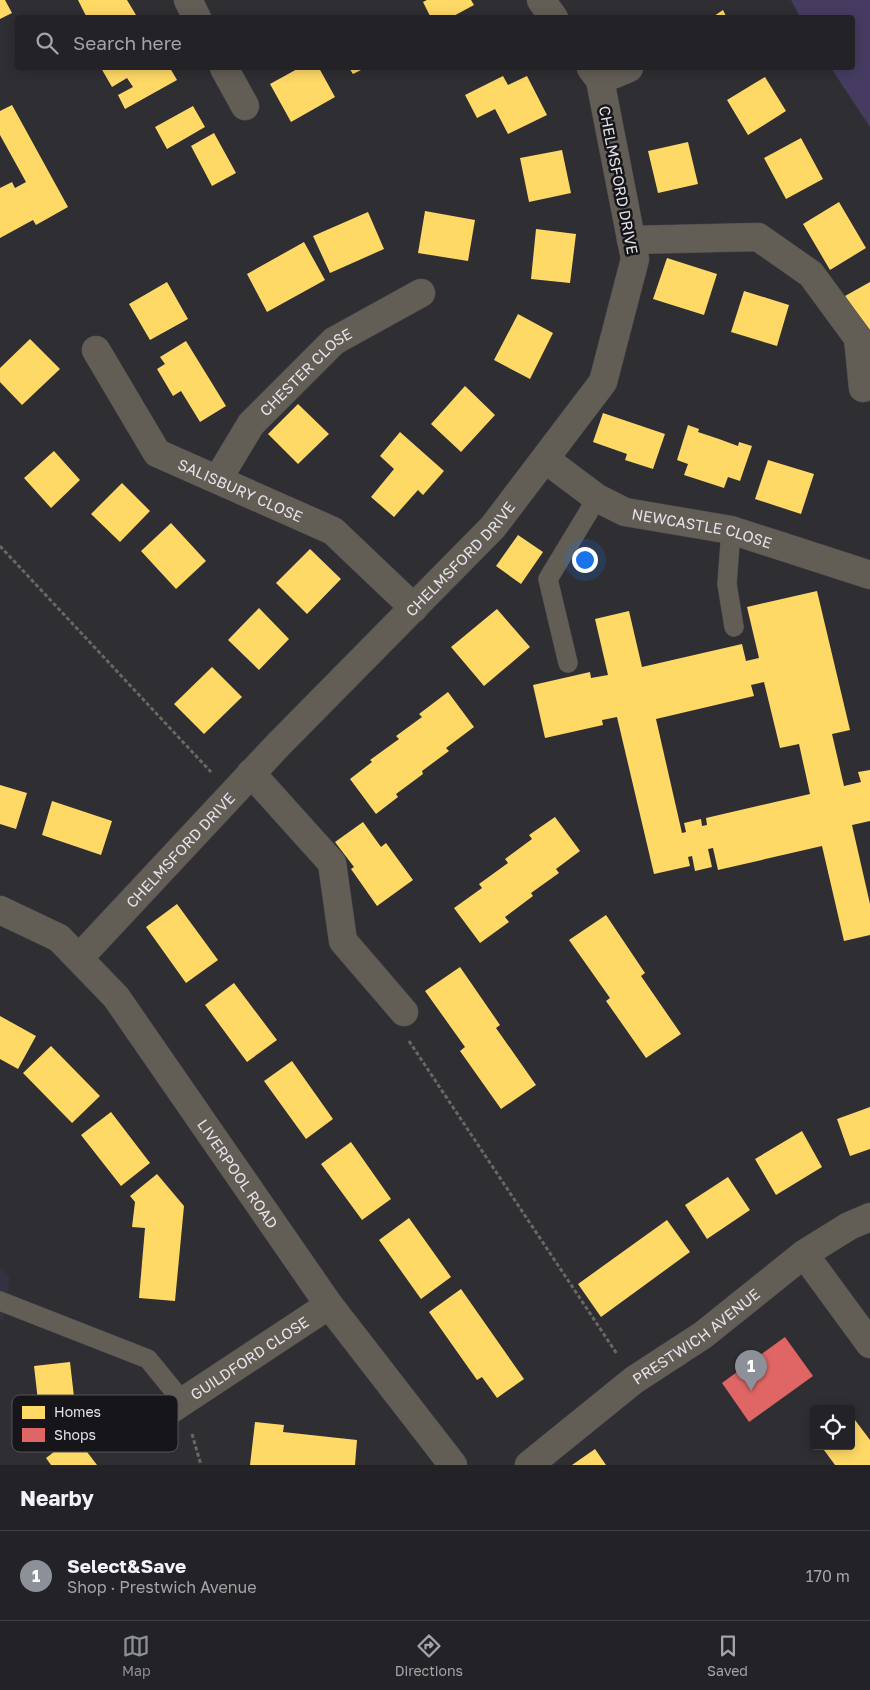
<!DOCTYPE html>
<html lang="en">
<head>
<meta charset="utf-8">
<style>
  body { margin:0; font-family:"Golos Text",sans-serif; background:#2f2f32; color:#f1f3f6 }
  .controls { position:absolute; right:15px; bottom:15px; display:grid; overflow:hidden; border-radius:5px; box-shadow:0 2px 12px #0003 }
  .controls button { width:45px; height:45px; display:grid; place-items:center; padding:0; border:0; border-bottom:1px solid #403f43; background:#232226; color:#f1f3f6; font:25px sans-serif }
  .you { position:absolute; left:584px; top:559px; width:18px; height:18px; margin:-12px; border:4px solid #fff; border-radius:50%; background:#1a73e8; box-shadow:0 0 0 8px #1a73e833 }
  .badge { display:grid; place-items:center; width:32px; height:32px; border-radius:50%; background:#8c9099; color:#fff; font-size:16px; font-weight:700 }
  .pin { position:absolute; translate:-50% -41px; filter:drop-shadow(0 1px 2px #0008) }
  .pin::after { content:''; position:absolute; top:26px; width:18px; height:15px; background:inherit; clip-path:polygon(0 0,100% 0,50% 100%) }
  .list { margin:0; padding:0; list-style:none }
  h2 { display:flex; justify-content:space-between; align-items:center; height:65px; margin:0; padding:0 20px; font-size:21px }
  h2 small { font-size:16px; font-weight:400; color:#a3a4a7 }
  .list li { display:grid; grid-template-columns:32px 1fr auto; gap:15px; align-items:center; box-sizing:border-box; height:90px; padding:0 20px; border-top:1px solid #403f43 }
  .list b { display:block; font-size:19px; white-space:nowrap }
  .list p { margin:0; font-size:16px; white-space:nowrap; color:#a3a4a7 }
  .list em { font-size:16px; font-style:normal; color:#a3a4a7 }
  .icon { flex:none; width:28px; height:28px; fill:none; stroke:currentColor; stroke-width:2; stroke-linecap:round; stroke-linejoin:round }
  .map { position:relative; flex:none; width:870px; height:1465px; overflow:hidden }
  .search { position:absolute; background:#232226; box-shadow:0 2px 12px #0003; left:15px; right:15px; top:15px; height:55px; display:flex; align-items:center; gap:12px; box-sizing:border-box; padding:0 18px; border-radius:5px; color:#a3a4a7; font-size:19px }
  .sheet { height:155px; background:#232226 }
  nav { display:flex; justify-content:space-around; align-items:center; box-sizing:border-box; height:70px; border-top:1px solid #403f43; background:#232226; font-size:14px; color:#a3a4a7 }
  nav a { display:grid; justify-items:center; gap:2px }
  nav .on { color:#8c9099 }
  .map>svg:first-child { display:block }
  .built { fill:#343140 }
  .green { fill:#463c62 }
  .homes { fill:#ffd966; fill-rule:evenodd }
  .shops { fill:#e06666 }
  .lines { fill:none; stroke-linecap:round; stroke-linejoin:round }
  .service-casing { stroke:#4d4c4f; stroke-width:20 }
  .minor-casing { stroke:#4d4c4f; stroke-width:29 }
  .path { stroke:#6a6763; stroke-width:3; stroke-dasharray:4 2.5; stroke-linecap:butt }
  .service { stroke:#625d55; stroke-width:19 }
  .minor { stroke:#625d55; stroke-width:28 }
  .labels { text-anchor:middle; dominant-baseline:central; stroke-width:5; stroke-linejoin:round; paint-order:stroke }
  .street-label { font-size:15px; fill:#e4e3ea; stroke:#16151a }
  .key { fill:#16151a; stroke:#545358; stroke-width:1 }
  .key-label { font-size:14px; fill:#e4e3ea }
</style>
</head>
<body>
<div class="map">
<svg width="870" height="1465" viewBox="0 0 870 1465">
  <rect width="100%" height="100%" fill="#2f2e33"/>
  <!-- built -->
  <path class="built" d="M0 1268 10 1278 4 1318 0 1320Z"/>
  <!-- green -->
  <path class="green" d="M791 0H870V127L831 68H852V18L800 17Z"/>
  <!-- homes -->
  <path class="homes" d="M0 0H5L12 13 0 19Z
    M78 0H127L136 15 131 18H87Z
    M427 0H471L474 5 450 18H431L423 2Z
    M723 10 727 18H711Z
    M101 68H170L177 80 125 109 118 95 133 87 127 78 112 87Z
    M299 68H319L335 97 291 122 270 84Z
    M349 68H365L353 74Z
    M503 76 508 85 527 76 547 115 508 134 495 109 477 118 465 95Z
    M765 77 786 111 748 135 727 100Z
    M12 105 68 207 36 225 33 220 0 238V188L12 182 15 188 26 182 0 135V111Z
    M193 106 205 127 167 149 155 127Z
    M214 133 236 173 212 186 191 146Z
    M801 138 823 179 786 199 764 158Z
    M688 142 698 184 658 193 648 151Z
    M562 150 571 193 529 202 520 158Z
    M839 202 866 248 830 270 803 224Z
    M425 211 475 220 468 261 418 253Z
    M368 212 384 249 330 273 313 236Z
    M536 229 576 234 570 283 531 279Z
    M304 242 325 280 267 312 247 274Z
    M667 258 717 274 704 315 653 299Z
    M167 282 188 319 150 340 129 304Z
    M870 282V331L867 333 845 296Z
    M744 291 789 305 777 346 731 332Z
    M518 314 553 333 530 379 494 360Z
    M30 339 60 369 22 405 0 382V368Z
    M186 341 226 406 200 422 181 391 173 396 157 369 165 364 160 357Z
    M465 386 495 415 461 452 431 424Z
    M298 404 329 434 298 464 268 434Z
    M603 413 665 434 653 469 625 460 627 454 593 442Z
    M688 425 699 429 698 432 719 439 738 446 739 442 752 446 740 481 728 477 724 488 684 475 688 464 677 460Z
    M400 432 444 471 423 495 418 490 394 517 371 497 394 469 380 456Z
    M54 451 80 480 51 508 24 478Z
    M768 460 814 474 801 514 755 499Z
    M122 483 150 511 120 542 91 514Z
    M171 523 206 561 176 589 141 551Z
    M518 535 543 552 521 584 496 566Z
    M310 549 341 579 307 614 276 583Z
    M817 591 850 730 832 734 844 786 861 782 858 772 870 770V821L852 825 870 904V935L844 941 822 846 718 870 713 848 708 849 712 867 695 871 692 856 688 857 690 866 654 874 617 717 602 720 603 725 545 738 533 685 590 672 591 678 608 675 595 619 629 611 642 667 742 644 746 661 759 658 747 607ZM764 682 780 748 799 744 810 794 706 818 707 825 702 826 701 819 684 823 686 832 682 833 656 719 754 696 751 685Z
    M259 608 289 639 259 670 228 640Z
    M497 609 530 647 484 686 451 647Z
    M212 667 242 697 204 734 174 704Z
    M448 692 474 727 446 748 449 751 422 771 423 774 396 794 398 797 376 814 350 779 372 762 370 760 399 739 396 736 422 717 419 714Z
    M0 785 27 793 16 829 0 824Z
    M52 801 112 821 101 855 42 835Z
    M555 817 580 851 556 869 559 873 531 893 533 896 505 917 509 922 480 943 454 908 482 888 479 884 508 863 505 859 532 839 529 835Z
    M363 822 381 847 386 843 413 880 377 906 351 869 354 867 335 842Z
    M177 904 218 960 186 983 146 927Z
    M606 915 645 973 641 976 681 1034 646 1058 606 1001 610 998 569 940Z
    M460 967 500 1025 496 1028 536 1085 501 1109 460 1051 465 1047 425 991Z
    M234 983 277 1040 247 1062 205 1005Z
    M0 1016 36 1036 18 1069 0 1059Z
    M51 1046 100 1096 72 1123 23 1073Z
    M292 1061 333 1119 306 1139 264 1081Z
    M870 1107V1149L850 1156 837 1119Z
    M111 1112 150 1163 121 1186 81 1135Z
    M802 1131 822 1167 776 1195 755 1159Z
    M351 1142 391 1199 362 1220 321 1164Z
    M157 1174 184 1206 175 1301 139 1298 145 1228 132 1227 135 1202 130 1196Z
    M728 1177 750 1210 707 1239 685 1205Z
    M409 1218 451 1277 421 1299 379 1240Z
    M667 1220 690 1252 601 1317 578 1284Z
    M461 1289 524 1379 497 1398 482 1377 477 1380 429 1312Z
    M70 1362 77 1423 41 1427 34 1366Z
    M855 1420 870 1440V1465H835L821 1446H851V1423Z
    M255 1422 284 1425 283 1432 357 1440 355 1465H250Z
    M75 1436 97 1465H51L46 1458Z
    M595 1449 606 1465H572Z"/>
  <!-- shops -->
  <path class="shops" d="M785 1337 813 1376 749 1422 722 1383Z"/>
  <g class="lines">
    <defs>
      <path id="service" d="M731 530 727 584 734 627
        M568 663 548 579 597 498
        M0 1301 148 1359 183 1402"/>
      <g id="minor">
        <path d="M188 0 197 18"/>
        <path d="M541 0 554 18"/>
        <path d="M224 68 245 106"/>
        <path d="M600 80 629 68"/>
        <path d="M631 240 758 237 811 274 858 338 863 388"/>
        <path id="s1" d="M96 350 157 453 333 531 414 608"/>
        <path id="s2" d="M545 459 597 498 625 512 731 530 870 575"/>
        <path id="s3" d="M218 479 251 424 334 341 421 293"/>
        <path d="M251 773 332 863 343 941 404 1012"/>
        <path id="s4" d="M0 910 59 938 116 997 329 1305 453 1465"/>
        <path id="s5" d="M79 958 278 745 493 527 603 382 635 259 600 80 591 68"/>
        <path d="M804 1254 870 1344"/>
        <path id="s6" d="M170 1410 329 1305"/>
        <path id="s7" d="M529 1465 634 1380 703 1335 804 1254 849 1226 870 1217"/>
      </g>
    </defs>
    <!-- service casing -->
    <use href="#service" class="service-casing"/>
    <!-- minor casing -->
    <use href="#minor" class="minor-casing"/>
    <!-- path -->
    <path class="path" d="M0 546 211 772
      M409 1041 617 1354
      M192 1434 201 1465"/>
    <!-- service -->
    <use href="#service" class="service"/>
    <!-- minor -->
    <use href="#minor" class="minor"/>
  </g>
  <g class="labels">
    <!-- street labels -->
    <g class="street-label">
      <text transform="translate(619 180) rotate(79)">CHELMSFORD DRIVE</text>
      <text stroke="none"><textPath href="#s3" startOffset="140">CHESTER CLOSE</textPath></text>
      <text stroke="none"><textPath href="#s1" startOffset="211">SALISBURY CLOSE</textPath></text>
      <text stroke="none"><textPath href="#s2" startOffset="175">NEWCASTLE CLOSE</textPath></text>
      <text stroke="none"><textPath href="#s5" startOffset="552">CHELMSFORD DRIVE</textPath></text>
      <text stroke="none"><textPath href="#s5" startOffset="148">CHELMSFORD DRIVE</textPath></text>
      <text stroke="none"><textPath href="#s4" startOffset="362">LIVERPOOL ROAD</textPath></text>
      <text stroke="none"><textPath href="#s7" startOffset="211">PRESTWICH AVENUE</textPath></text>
      <text stroke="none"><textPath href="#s6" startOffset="95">GUILDFORD CLOSE</textPath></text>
    </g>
  </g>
  <!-- legend -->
  <rect x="12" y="1395" width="166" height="57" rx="8" class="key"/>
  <rect x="22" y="1406" width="23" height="13" fill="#ffd966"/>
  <rect x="22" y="1428" width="23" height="14" fill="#e06666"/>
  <g class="key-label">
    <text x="54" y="1417">Homes</text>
    <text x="54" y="1440">Shops</text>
  </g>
</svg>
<div class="controls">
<button><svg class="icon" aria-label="locate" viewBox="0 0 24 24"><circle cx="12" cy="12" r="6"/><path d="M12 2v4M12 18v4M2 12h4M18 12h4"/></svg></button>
</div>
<div class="you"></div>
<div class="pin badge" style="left:751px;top:1391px">1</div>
<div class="search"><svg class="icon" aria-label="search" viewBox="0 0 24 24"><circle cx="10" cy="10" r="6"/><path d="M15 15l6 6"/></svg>Search here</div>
</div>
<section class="sheet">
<h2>Nearby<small></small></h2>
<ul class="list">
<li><span class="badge">1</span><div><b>Select&amp;Save</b><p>Shop · Prestwich Avenue</p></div><em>170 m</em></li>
</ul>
</section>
<nav>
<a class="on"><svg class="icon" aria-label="map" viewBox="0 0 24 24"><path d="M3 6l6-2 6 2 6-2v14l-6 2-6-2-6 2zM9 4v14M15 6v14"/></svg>Map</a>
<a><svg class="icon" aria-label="directions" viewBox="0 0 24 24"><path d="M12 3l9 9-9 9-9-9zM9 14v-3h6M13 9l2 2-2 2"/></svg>Directions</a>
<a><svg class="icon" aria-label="saved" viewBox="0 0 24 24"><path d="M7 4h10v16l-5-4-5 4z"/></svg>Saved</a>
</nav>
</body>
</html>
